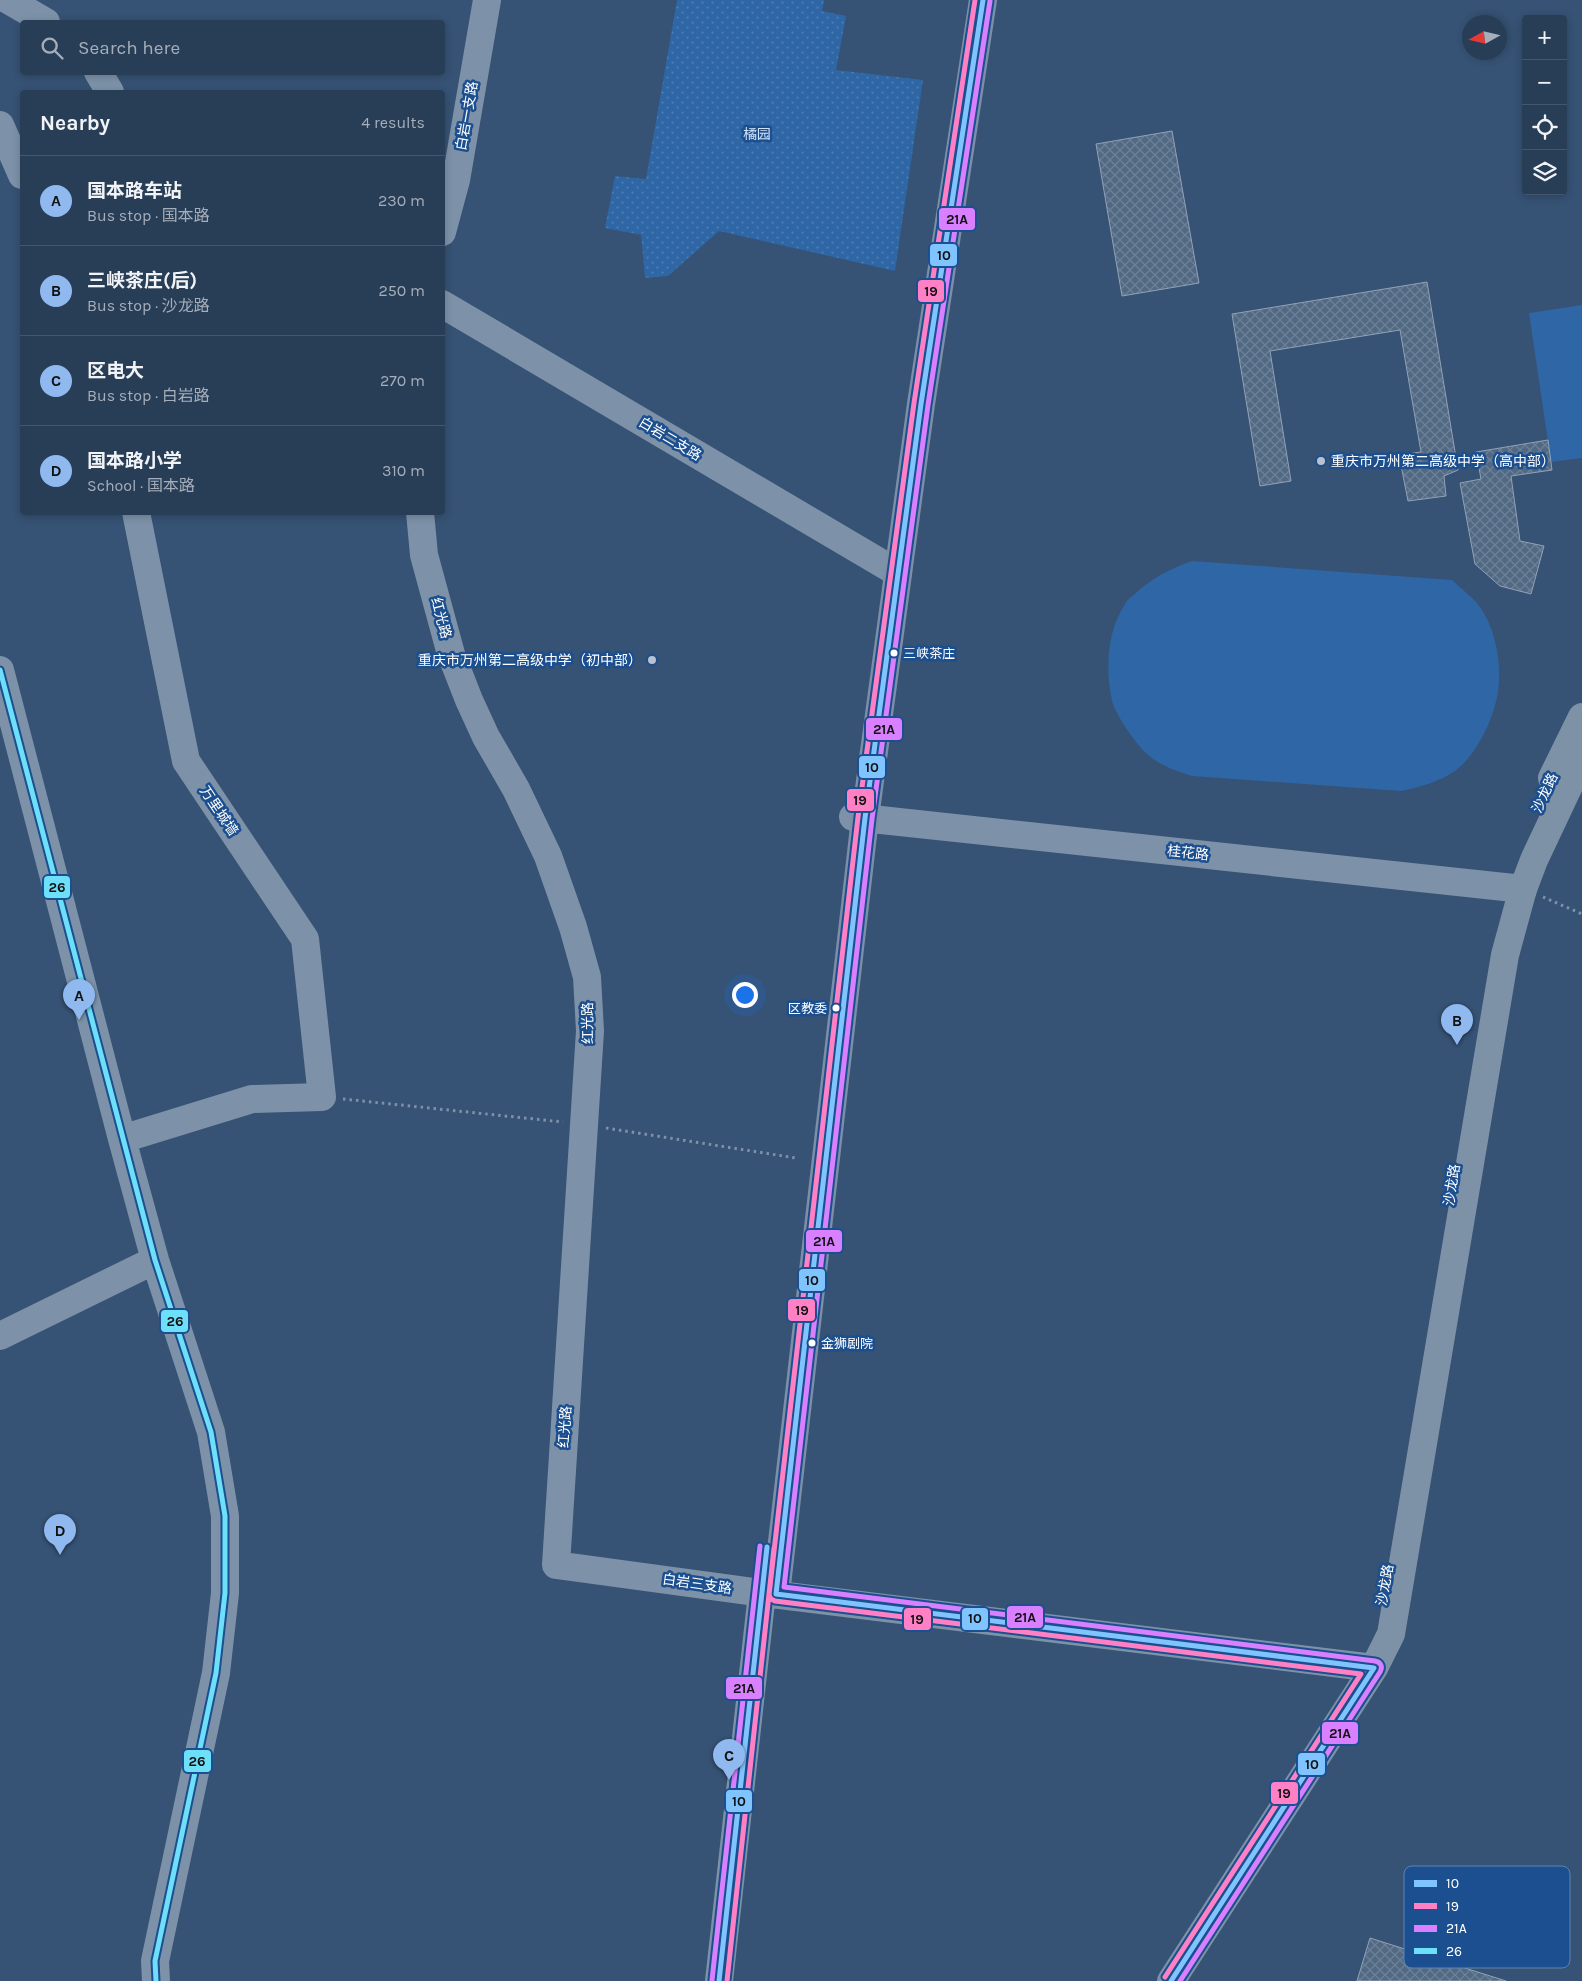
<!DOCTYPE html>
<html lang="en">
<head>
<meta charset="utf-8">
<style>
  body { margin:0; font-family:Karla,"Noto Sans SC",sans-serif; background:#30455d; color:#f1f3f6 }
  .controls { position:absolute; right:15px; top:15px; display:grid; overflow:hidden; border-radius:5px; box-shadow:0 2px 8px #0003 }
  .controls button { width:45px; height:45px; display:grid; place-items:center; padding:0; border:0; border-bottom:1px solid #44576d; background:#283e57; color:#f1f3f6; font:25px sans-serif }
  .compass { position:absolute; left:1462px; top:15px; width:45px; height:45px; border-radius:50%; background:#283e57; box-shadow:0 2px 8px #0003; rotate:262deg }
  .you { position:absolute; left:744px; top:994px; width:18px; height:18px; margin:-12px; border:4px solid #fff; border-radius:50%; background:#1a73e8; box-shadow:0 0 0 8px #1a73e833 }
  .badge { display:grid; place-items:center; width:32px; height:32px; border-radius:50%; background:#90b9f0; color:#111; font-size:16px; font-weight:700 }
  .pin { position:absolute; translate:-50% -41px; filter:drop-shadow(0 1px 2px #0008) }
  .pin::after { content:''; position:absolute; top:26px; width:18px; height:15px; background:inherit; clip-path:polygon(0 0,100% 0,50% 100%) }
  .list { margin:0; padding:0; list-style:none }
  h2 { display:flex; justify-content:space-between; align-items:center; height:65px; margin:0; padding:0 20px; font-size:21px }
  h2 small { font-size:16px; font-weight:400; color:#a5aeba }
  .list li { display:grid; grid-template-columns:32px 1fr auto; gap:15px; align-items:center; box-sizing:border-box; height:90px; padding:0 20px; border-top:1px solid #44576d }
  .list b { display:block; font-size:19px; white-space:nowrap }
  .list p { margin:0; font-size:16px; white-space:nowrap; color:#a5aeba }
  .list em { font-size:16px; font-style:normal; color:#a5aeba }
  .icon { flex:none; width:28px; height:28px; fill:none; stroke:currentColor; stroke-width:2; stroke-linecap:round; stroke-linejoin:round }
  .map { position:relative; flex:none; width:1582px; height:1981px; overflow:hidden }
  .search { position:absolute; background:#283e57; box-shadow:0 2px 8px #0003; left:20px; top:20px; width:425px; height:55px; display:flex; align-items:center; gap:12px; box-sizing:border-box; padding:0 18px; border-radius:5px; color:#a5aeba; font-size:19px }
  .panel { position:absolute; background:#283e57; box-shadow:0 2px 8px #0003; left:20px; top:90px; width:425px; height:425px; border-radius:5px }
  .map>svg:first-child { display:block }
  .grass { fill:#2f66a5 }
  .park { fill:url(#park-dots) }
  .building { fill:url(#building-cross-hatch); stroke:#92a2b6 }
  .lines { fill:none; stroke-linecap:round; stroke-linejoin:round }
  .path { stroke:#7d92a8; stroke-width:3; stroke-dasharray:2.5 4; stroke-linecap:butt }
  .minor { stroke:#7d92a8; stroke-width:28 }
  .major { stroke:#7d8ea7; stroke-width:28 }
  .highway { stroke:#7e92a7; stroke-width:28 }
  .bus-1-casing { stroke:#1b4f8f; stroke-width:9 }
  .bus-2-casing { stroke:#1b4f8f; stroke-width:9 }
  .bus-3-casing { stroke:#1b4f8f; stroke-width:9 }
  .bus-4-casing { stroke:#1b4f8f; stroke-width:9 }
  .bus-1 { stroke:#80c4ff; stroke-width:5 }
  .bus-2 { stroke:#ff80c5; stroke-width:5 }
  .bus-3 { stroke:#d880ff; stroke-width:5 }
  .bus-4 { stroke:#6ddff8; stroke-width:5 }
  .poi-dot { fill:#b9c2ce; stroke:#1b4f8f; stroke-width:2 }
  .bus-dot { fill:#fff; stroke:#1b4f8f; stroke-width:2 }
  .labels { text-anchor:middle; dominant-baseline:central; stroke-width:5; stroke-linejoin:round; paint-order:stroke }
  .bus-label { font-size:13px; fill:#fff; stroke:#1b4f8f; text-anchor:start }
  .street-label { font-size:14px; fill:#fff; stroke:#1b4f8f }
  .park-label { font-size:14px; fill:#cfe3fa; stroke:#1b4f8f }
  .poi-label { font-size:14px; fill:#fff; stroke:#1b4f8f; text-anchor:start }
  .key { fill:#1b4f8f; stroke:#5f84b1; stroke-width:1 }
  .key-label { font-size:14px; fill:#fff }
  .line-badge { stroke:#1b4f8f; stroke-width:2 }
  .pale-badge-label { font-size:14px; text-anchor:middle; font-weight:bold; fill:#111 }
</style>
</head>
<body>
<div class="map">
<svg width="1582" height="1981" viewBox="0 0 1582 1981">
  <defs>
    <pattern id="park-dots" width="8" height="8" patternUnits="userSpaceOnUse" patternTransform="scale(1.25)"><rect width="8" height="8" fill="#2f66a5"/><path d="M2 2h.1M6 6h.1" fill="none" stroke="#4e7db2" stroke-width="1.8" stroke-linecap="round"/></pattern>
    <pattern id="building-cross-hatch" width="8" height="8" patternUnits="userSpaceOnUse" patternTransform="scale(1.25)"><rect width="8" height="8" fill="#526984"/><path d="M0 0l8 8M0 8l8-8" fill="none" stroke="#6c8096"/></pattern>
  </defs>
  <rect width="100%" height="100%" fill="#365274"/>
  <!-- grass -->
  <path class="grass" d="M1582 305V458L1551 462 1529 313Z
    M1192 561 1452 580C1461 589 1473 597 1480 607 1496 630 1502 664 1498 692 1494 718 1477 755 1455 771 1439 782 1420 787 1401 791L1192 776C1176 771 1161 766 1148 755 1137 746 1115 714 1112 701 1105 670 1107 631 1125 604 1127 600 1132 596 1136 593 1153 577 1170 569 1192 561Z"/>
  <!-- park -->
  <path class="park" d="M677 0H824L822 11 846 16 836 70 923 80 895 271 719 231 668 276 645 278 641 235 605 228 615 176 646 179Z"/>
  <!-- building -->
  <path class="building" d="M1172 131 1199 283 1122 296 1096 144Z
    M1427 282 1458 470 1444 476 1446 496 1408 501 1399 455 1421 452 1400 330 1270 351 1291 481 1260 486 1232 314Z
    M1548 440 1552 470 1511 476 1520 541 1544 546 1531 594 1500 586 1475 564 1460 483 1481 479 1476 452Z
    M1370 1938 1506 1981H1357Z"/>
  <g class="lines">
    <!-- path -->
    <path class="path" d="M1543 897 1582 914
      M343 1099 563 1122
      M606 1128 796 1158"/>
    <!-- minor -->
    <path class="minor" d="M8 0 46 22
      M98 72 110 92
      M0 125 22 175
      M442 232 456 180 487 0
      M442 304 898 573
      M420 512 424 555 451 654 469 700 486 737 516 789 548 856 573 927 587 977 590 1031 556 1565 762 1593
      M0 670 122 1139 155 1260 211 1432 225 1516V1593L216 1673 155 1961 156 1981
      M853 817 1523 889
      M122 1139 252 1099 322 1097 305 939 186 761 136 512
      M0 1336 155 1260"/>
    <!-- major -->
    <path class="major" d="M776 1594 865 818 921 404 983 0"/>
    <!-- highway -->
    <path class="highway" d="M1552 778 1582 717
      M719 1981 762 1593 1374 1668
      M1171 1981 1374 1668 1391 1634 1505 955 1523 889 1534 860 1582 758"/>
    <defs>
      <path id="bus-1" d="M983 0 921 404 865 818 776 1594 1374 1668 1171 1981
        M719 1981 767 1547"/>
      <path id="bus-2" d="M975 0 914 403 858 817 769 1595 771 1599 775 1601 1361 1674 1165 1977
        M727 1981 774 1548"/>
      <path id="bus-3" d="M990 1 928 405 872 819 784 1587 1375 1661C1381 1662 1383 1667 1380 1672L1180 1981
        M712 1980 760 1546"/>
      <path id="bus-4" d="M0 670 155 1260 211 1432 225 1516V1593L216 1673 155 1961 156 1981"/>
    </defs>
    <!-- bus-1 casing -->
    <use href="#bus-1" class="bus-1-casing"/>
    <!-- bus-2 casing -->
    <use href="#bus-2" class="bus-2-casing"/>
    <!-- bus-3 casing -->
    <use href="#bus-3" class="bus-3-casing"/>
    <!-- bus-4 casing -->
    <use href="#bus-4" class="bus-4-casing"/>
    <!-- bus-1 -->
    <use href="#bus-1" class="bus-1"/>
    <!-- bus-2 -->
    <use href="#bus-2" class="bus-2"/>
    <!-- bus-3 -->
    <use href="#bus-3" class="bus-3"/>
    <!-- bus-4 -->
    <use href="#bus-4" class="bus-4"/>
  </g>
  <!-- markers -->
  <g class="poi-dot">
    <circle cx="1321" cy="461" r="5"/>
    <circle cx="652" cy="660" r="5"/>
  </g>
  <g class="bus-dot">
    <circle cx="894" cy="653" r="4.5"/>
    <circle cx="836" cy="1008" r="4.5"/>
    <circle cx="812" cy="1343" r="4.5"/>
  </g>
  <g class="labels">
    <!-- bus labels -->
    <g class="bus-label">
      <text x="903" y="653">三峡茶庄</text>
      <text x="827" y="1008" text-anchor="end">区教委</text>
      <text x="821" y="1343">金狮剧院</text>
    </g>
    <!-- street labels -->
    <g class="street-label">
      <text transform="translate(467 116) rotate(-80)">白岩一支路</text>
      <text transform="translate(670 439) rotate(31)">白岩二支路</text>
      <text transform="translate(441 618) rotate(75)">红光路</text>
      <text transform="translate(1545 793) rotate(-65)">沙龙路</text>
      <text transform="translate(219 811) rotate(56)">万里城墙</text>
      <text transform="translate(1188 853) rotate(6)">桂花路</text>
      <text transform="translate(588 1023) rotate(-91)">红光路</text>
      <text transform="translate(1452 1185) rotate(-81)">沙龙路</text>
      <text transform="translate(565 1427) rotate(-86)">红光路</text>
      <text transform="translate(697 1584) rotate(8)">白岩三支路</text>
      <text transform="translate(1385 1585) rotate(-80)">沙龙路</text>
    </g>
    <!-- park labels -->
    <g class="park-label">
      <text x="757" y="134">橘园</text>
    </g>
    <!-- poi labels -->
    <g class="poi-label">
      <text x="1331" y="461">重庆市万州第二高级中学（高中部）</text>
      <text x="642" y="660" text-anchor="end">重庆市万州第二高级中学（初中部）</text>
    </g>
  </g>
  <!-- legend -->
  <rect x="1404" y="1866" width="166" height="102" rx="8" class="key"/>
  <rect x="1414" y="1880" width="23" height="7" fill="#80c4ff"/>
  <rect x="1414" y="1903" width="23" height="6" fill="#ff80c5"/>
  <rect x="1414" y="1925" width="23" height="7" fill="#d880ff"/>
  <rect x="1414" y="1948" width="23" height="6" fill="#6ddff8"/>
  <g class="key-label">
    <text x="1446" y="1888">10</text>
    <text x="1446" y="1911">19</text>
    <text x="1446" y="1933">21A</text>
    <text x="1446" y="1956">26</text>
  </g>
  <g class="line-badge">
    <rect x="938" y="207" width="38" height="24" rx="5" fill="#d880ff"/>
    <rect x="929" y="243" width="29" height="24" rx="5" fill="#80c4ff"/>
    <rect x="917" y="279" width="28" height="24" rx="5" fill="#ff80c5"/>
    <rect x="865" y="717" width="38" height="24" rx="5" fill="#d880ff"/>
    <rect x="858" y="755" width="28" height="24" rx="5" fill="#80c4ff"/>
    <rect x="846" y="788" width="29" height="24" rx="5" fill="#ff80c5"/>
    <rect x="43" y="875" width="28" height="24" rx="5" fill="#6ddff8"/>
    <rect x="805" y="1229" width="38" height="24" rx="5" fill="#d880ff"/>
    <rect x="798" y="1268" width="28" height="24" rx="5" fill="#80c4ff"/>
    <rect x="787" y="1298" width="29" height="24" rx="5" fill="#ff80c5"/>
    <rect x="160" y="1309" width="29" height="24" rx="5" fill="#6ddff8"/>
    <rect x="1006" y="1605" width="38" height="24" rx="5" fill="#d880ff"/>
    <rect x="961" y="1607" width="28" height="24" rx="5" fill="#80c4ff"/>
    <rect x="903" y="1607" width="29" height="24" rx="5" fill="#ff80c5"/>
    <rect x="725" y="1676" width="38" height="24" rx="5" fill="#d880ff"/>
    <rect x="1321" y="1721" width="38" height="24" rx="5" fill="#d880ff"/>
    <rect x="183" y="1749" width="29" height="24" rx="5" fill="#6ddff8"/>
    <rect x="1297" y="1752" width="29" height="24" rx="5" fill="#80c4ff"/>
    <rect x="1270" y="1781" width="29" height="24" rx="5" fill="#ff80c5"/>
    <rect x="725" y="1789" width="28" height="24" rx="5" fill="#80c4ff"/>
  </g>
  <g class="pale-badge-label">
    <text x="957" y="224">21A</text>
    <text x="944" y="260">10</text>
    <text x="931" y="296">19</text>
    <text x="884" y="734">21A</text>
    <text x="872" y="772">10</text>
    <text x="860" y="805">19</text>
    <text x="57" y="892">26</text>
    <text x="824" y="1246">21A</text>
    <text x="812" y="1285">10</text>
    <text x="802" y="1315">19</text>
    <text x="175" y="1326">26</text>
    <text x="1025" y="1622">21A</text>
    <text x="975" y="1623">10</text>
    <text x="917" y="1624">19</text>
    <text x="744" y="1693">21A</text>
    <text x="1340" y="1738">21A</text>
    <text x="197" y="1766">26</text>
    <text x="1312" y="1769">10</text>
    <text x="1284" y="1798">19</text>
    <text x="739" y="1806">10</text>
  </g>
</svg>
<div class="controls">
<button>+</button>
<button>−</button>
<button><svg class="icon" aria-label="locate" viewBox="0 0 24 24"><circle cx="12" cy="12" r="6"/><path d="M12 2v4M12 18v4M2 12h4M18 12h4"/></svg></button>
<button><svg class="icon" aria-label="layers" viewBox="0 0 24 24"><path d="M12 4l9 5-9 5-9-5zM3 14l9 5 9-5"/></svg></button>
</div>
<svg class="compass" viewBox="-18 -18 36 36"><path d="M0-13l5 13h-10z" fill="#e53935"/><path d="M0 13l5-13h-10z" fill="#a5aeba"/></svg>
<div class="you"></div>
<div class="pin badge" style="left:79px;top:1020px">A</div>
<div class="pin badge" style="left:1457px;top:1045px">B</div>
<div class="pin badge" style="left:729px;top:1780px">C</div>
<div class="pin badge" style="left:60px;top:1555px">D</div>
<div class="search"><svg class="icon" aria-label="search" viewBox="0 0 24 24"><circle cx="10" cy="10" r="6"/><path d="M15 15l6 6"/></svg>Search here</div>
<section class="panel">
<h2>Nearby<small>4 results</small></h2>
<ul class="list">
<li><span class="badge">A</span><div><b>国本路车站</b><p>Bus stop · 国本路</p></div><em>230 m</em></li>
<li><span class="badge">B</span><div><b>三峡茶庄(后)</b><p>Bus stop · 沙龙路</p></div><em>250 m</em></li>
<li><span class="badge">C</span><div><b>区电大</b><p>Bus stop · 白岩路</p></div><em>270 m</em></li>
<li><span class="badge">D</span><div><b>国本路小学</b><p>School · 国本路</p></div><em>310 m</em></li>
</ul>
</section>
</div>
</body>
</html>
